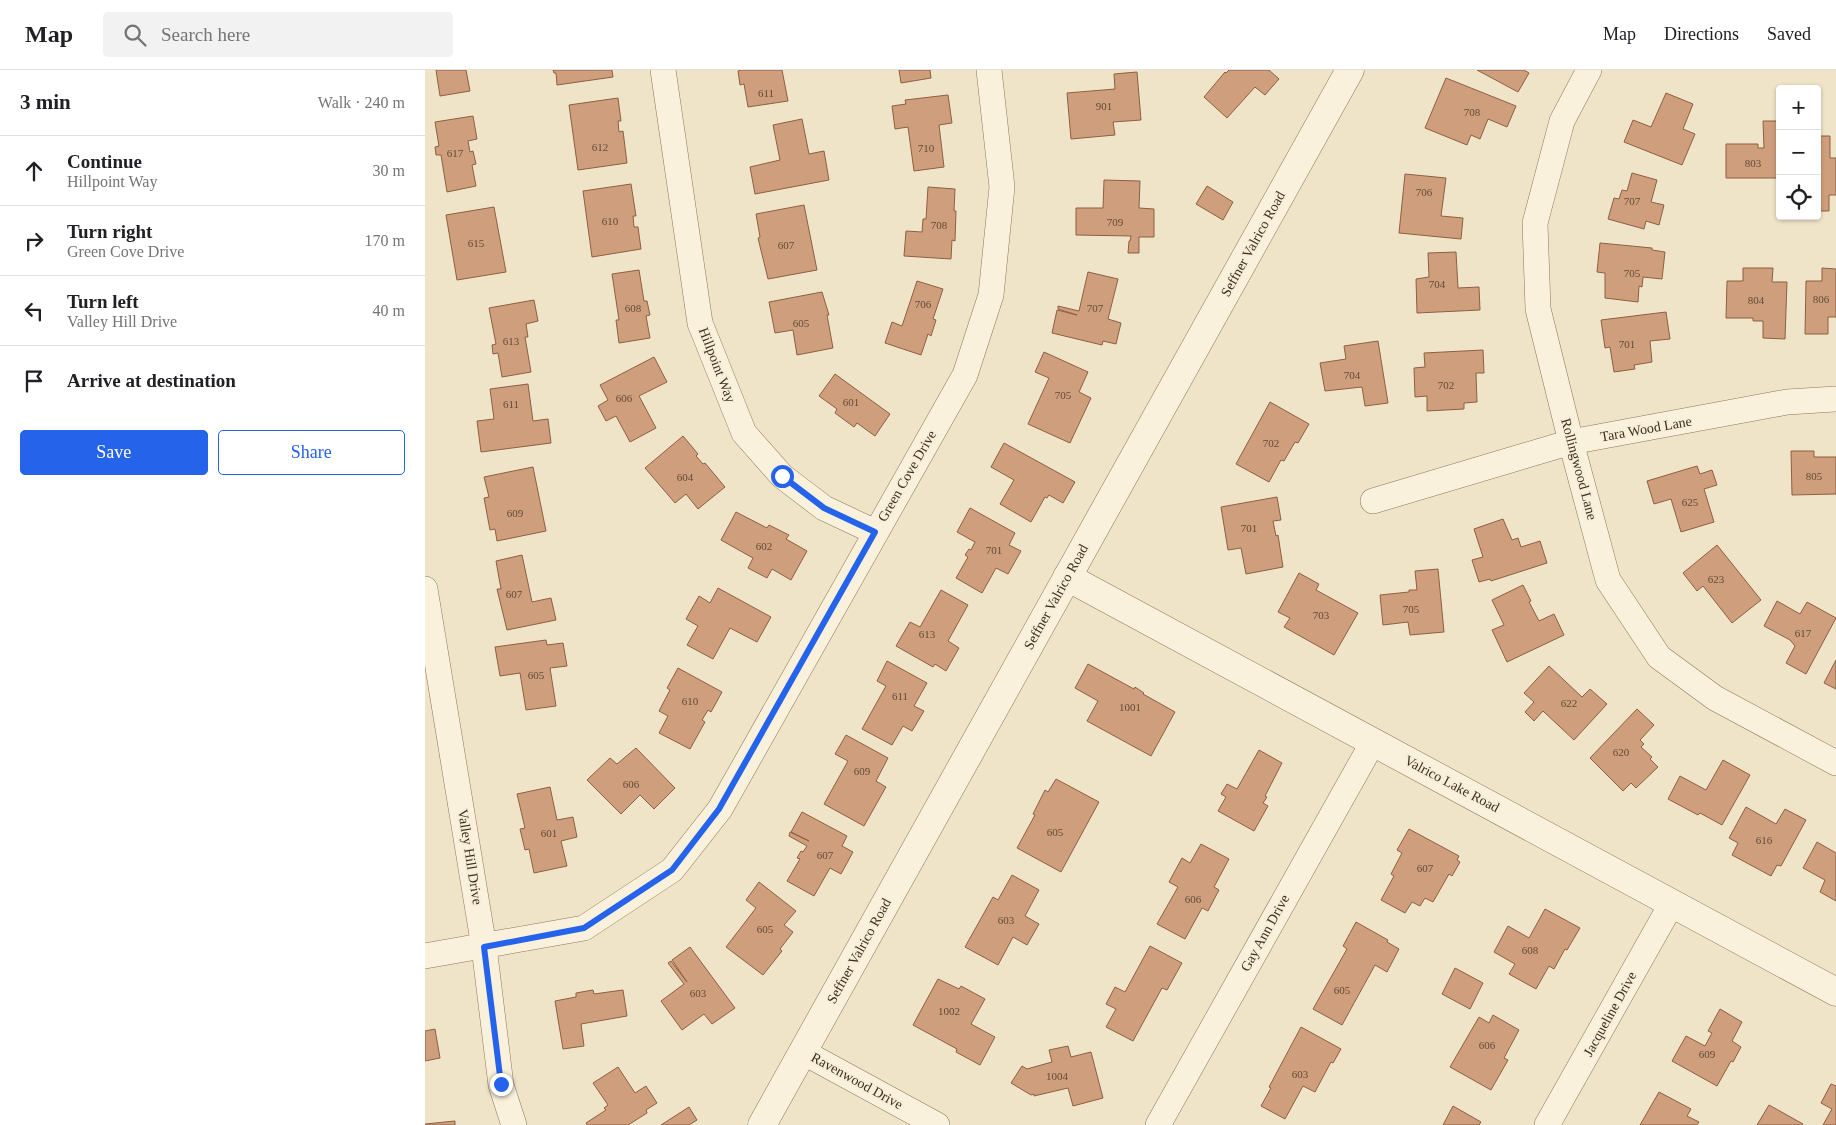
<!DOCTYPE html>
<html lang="en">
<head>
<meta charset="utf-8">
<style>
  body { margin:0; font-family:"Times New Roman",serif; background:#f2f2f2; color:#202124 }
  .controls { position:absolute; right:15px; top:15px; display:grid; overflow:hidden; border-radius:5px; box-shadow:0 1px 4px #0004 }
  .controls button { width:45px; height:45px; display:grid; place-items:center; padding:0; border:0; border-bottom:1px solid #e0e0e0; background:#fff; color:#202124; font:25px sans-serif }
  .stop { position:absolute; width:15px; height:15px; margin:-11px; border:4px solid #2563eb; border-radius:50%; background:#fff }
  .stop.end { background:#2563eb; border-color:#fff; box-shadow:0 1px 5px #0008 }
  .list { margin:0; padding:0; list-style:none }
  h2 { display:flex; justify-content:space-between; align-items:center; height:65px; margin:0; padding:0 20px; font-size:21px }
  h2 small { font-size:16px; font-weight:400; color:#757577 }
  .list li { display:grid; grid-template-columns:32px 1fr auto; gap:15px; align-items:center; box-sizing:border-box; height:70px; padding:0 20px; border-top:1px solid #e0e0e0 }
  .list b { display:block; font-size:19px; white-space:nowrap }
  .list p { margin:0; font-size:16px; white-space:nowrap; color:#757577 }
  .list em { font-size:16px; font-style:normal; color:#757577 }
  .actions { display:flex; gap:10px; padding:15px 20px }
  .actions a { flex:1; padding:11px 0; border:1px solid #2563eb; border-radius:5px; text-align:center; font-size:18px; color:#2563eb }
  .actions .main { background:#2563eb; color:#fff }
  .icon { flex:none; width:28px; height:28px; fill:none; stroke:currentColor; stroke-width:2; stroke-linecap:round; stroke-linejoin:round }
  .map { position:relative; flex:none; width:1411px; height:1055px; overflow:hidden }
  header { display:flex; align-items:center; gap:30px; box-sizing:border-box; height:70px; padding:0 25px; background:#fff; border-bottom:1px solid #e0e0e0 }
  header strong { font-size:24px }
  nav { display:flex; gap:28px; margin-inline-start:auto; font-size:18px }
  .search { width:350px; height:45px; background:#f2f2f2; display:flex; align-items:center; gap:12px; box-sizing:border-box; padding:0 18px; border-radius:5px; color:#757577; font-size:19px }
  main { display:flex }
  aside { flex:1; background:#fff }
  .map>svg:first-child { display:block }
  .building { fill:#cf9f7d; stroke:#8d5f41 }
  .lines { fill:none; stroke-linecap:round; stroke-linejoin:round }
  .minor-casing { stroke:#8d765c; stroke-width:26 }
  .tertiary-casing { stroke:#8d765c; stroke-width:29 }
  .minor { stroke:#faf1dc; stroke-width:25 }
  .tertiary { stroke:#faf1dc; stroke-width:28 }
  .route { stroke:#2563eb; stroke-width:6 }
  .labels { text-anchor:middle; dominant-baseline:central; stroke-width:4; stroke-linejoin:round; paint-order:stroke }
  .number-label { font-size:11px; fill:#624a37 }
  .street-label { font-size:14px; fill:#3d2e20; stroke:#f7eed8 }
</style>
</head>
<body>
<header>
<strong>Map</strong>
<div class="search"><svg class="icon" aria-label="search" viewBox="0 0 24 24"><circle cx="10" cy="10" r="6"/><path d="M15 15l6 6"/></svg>Search here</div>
<nav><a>Map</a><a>Directions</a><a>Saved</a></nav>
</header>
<main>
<aside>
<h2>3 min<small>Walk · 240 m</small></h2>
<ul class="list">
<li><svg class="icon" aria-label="ahead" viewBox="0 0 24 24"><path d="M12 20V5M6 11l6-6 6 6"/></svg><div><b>Continue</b><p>Hillpoint Way</p></div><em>30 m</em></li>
<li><svg class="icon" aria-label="right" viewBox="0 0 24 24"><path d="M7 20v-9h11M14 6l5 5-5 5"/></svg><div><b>Turn right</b><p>Green Cove Drive</p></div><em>170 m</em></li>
<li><svg class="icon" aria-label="left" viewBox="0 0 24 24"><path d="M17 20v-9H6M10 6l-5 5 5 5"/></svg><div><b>Turn left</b><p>Valley Hill Drive</p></div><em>40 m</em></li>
<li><svg class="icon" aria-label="arrive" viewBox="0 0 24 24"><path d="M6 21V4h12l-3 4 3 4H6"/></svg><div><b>Arrive at destination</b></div></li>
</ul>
<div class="actions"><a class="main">Save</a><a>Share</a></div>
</aside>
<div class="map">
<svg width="1411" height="1055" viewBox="0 0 1411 1055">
  <rect width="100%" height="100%" fill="#f0e4c8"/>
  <!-- building -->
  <path class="building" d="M11 0H41L45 21 15 26Z
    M128 0H187L188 7 132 15 131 3H129Z
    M316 0H357L363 31 323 37 319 14 315 15 313 1Z
    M474 0H505L506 8 476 13Z
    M804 0H844L854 9 840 25 830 17 802 48 779 27 800 2 801 3Z
    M1052 0H1099L1104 3 1093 22Z
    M712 2 716 50 688 52 690 65 646 69 642 23 690 19 689 4Z
    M1021 8 1091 36 1082 57 1063 49 1055 69 1046 65 1042 75 1000 58Z
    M1241 23 1268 34 1258 59 1270 64 1257 95 1199 72 1208 50 1226 57Z
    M523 25 527 53 514 55 519 97 489 101 483 57 470 59 467 36 481 34 480 30Z
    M193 28 196 51H193L194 62 198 61 202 93 153 100 144 35Z
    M48 46 52 69 43 71 45 82 48 81 51 94 47 95 51 116 22 122 16 85H11L10 77 14 76 10 52Z
    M377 49 384 84 399 81 404 110 330 124 325 97 355 90 348 55Z
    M1338 51H1355V108H1301V74H1333V78H1339Z
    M1392 66H1405V88H1411V125H1404V141H1392Z
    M1207 103 1232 110 1226 132 1239 135 1234 155 1221 151 1219 159 1183 149 1189 128 1194 129 1197 120 1202 121Z
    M980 104 1021 108 1016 146 1038 148 1036 169 974 163Z
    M679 110 715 111 714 138 729 139V167H714V183H703L704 171H705L706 166 651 165V138H678Z
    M206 114 211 146H208L209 157H213L216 179 167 187 158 121Z
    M782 116 808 132 798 150 771 134Z
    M503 117 530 119 529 141H531L530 171 527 170 526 189 479 186 481 161 497 162 498 149H501Z
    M379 135 392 200 343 209 333 168 335 167 331 144Z
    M69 137 81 202 32 210 21 145Z
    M1175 173 1227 178V180L1240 182 1237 209 1218 207 1217 217 1214 216 1213 232 1180 228V203L1172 202Z
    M1031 182 1033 218 1054 217 1055 240 992 243 991 209 1004 207 1003 183Z
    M1318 198H1348L1347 212H1362L1360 269 1338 268V251H1328V248H1301L1302 211H1318Z
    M1397 198 1411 199V247H1403V264H1380L1381 211H1397Z
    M214 200 219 231H222L225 245 221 246 225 268 194 273 191 250H194L187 204Z
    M663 202 693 209 683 249 696 253 691 274 678 271 677 275 627 263 632 240 652 245 633 239V236L654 241Z
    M492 211 518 219 508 249 511 250 506 266 503 264 496 285 460 273 467 252 477 256Z
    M397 222 404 245H402L408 278 372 285 368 260 350 263 344 232Z
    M109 230 113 251 101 254 103 267H100L106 302 77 307 73 283 68 284 67 275 71 274 64 238Z
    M1241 242 1245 269 1225 271 1227 292 1209 295 1210 299 1189 302 1185 277 1180 278 1176 250Z
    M953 271 963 333 940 336 937 317 900 321 895 293 921 289 919 276Z
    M1058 280 1059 303H1051L1052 332 1039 333V339L1002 341V326L990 327 989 298 1000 297 999 283Z
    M619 282 663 302 654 322 666 328 645 373 603 354 624 308 610 302Z
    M229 287 242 312 214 326 231 358 205 372 191 346 181 351 173 336 183 330 175 315Z
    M410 304 465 344 450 366 432 353 429 357 410 343 412 339 394 326Z
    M103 314 108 351 123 349 126 373 56 382 52 351 69 349 65 319Z
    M845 332 884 354 873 373 870 372 859 391 856 390 844 412 811 394Z
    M258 366 273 384 271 386 278 394 280 393 300 417 273 439 261 424 250 433 220 398Z
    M579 373 650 412 638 433 624 425 622 428 620 427 606 452 575 434 589 410 566 397Z
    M1366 381H1389V387H1411V424L1367 425Z
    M1272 396 1275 404 1287 400 1292 415 1279 419 1289 452 1256 462 1246 429 1229 434 1222 411Z
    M108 397 121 461 72 471 70 459 65 460 59 428 64 427 59 407Z
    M852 427 856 450 848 451 851 466 853 465 858 497 821 504 816 478 803 480 796 437Z
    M545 438 590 463 584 475 596 481 583 504 571 498 557 523 531 508 543 487 540 485 544 479 546 480 550 472 532 462Z
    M311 442 342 458 344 455 364 465 361 469 382 481 366 510 347 499 342 508 323 498 328 488 296 470Z
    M1078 449 1087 470 1093 468 1096 477 1115 471 1122 493 1066 511 1065 509 1054 512 1047 490 1058 487 1049 459Z
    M1292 475 1336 530 1307 553 1278 516 1272 521 1258 503Z
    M97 485 107 532 126 528 131 550 82 560 72 519H76L71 491Z
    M1013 499 1019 562 985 565 983 552 958 555 955 525 984 522V520H992L990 501Z
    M874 503 894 514 891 520 933 543 909 585 859 557 865 548 853 542Z
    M1098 515 1106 531 1104 532 1114 551 1129 544 1139 565 1082 592 1067 560 1079 555 1067 530Z
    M293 518 346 547 332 572 305 558 288 589 262 575 273 556 261 549 274 526 285 533Z
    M516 520 543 535 523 571 534 578 521 601 510 594 508 597 471 576 485 552 495 557Z
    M1352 531 1375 544 1382 532 1411 548 1381 604 1361 593 1370 576 1365 570 1339 556Z
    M121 570 122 575 138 573 142 596 125 598 131 636 101 640 95 603 75 606 70 577Z
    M1411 590V619L1399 613Z
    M462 591 502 613 489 636 499 641 487 661 478 656 467 675 437 659 461 616 452 611Z
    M663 594 709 619 710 617 719 623 718 624 750 642 726 686 662 651 673 631 650 618Z
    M1124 596 1157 627 1165 619 1182 634 1149 670 1118 641 1109 651 1100 642 1109 632 1099 623Z
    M253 598 297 622 286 642 283 640 277 650 280 652 265 679 234 663 243 646 234 641 245 620 242 618Z
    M1212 639 1229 655 1215 670 1219 674 1216 677 1227 687 1225 689 1233 697 1211 718 1206 713 1198 721 1165 688Z
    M421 665 463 688 451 711 461 717 439 756 399 734 423 691 410 684Z
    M211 678 250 718 229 739 215 725 196 744 162 710 185 688 192 694Z
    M834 680 857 693 840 726 842 727 838 733 843 736 829 761 793 741 801 727 796 724 802 714 812 719Z
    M1298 690 1325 705 1297 755 1275 743 1273 745 1243 729 1255 706 1281 720Z
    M631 709 674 732 636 802 592 778 610 745 608 744 620 720 623 722Z
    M125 717 132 750 148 747 152 767 136 771 142 796 109 803 104 779 100 780 95 759 100 758 92 724Z
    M1321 737 1351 754 1360 739 1381 750 1356 796 1352 795 1346 806 1307 785 1313 773 1304 768Z
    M377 742 422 766 417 776 428 782 416 804 405 798 389 826 362 811 375 789 372 788 376 781 378 782 382 776 364 766 365 762 384 771 366 762Z
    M984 759 1034 786 1032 790 1035 792 1027 806 1024 804 1008 832 1000 828 995 836 987 832 980 843 956 830 969 806 966 804 977 783 972 780Z
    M1392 772 1411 783V831L1395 822 1400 810 1378 798Z
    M776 774 804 789 789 817 794 820 783 841 777 838 760 869 732 854 753 817 744 812 757 788 765 793Z
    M587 805 614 820 600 846 614 854 602 875 588 867 573 895 540 877 568 827 573 830Z
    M334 812 371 841 359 855 368 862 355 879 357 881 338 905 301 877 331 838 321 830Z
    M1120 839 1155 858 1142 880 1140 879 1129 899 1124 896 1111 919 1084 904 1090 894 1069 882 1083 856 1104 868Z
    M931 852 963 870 962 872 974 879 962 902 950 895 917 955 888 939 922 879 918 876Z
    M725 876 757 893 742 920 737 918 708 971 681 957 691 939 681 934 690 917 700 922Z
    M265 877 310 938 287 954 279 944 257 960 236 931 259 914 243 893 246 891 262 912 247 890Z
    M1030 898 1058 913 1045 939 1017 924Z
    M513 909 534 919 536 916 560 929 546 954 570 967 555 995 531 982 532 979 488 955Z
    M168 920 169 924 198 920 202 946 156 954 159 976 138 979 130 931 151 927V923Z
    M1295 939 1317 952 1307 971 1316 977 1308 992 1306 991 1292 1016 1247 991 1261 966 1280 976 1287 963 1283 961Z
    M1068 945 1094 960 1079 988 1083 990 1066 1020 1025 997 1054 947 1064 953Z
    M876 957 916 979 908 993 906 992 890 1022 878 1016 860 1049 836 1036 846 1018 844 1017Z
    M10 959 15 988 0 991V961Z
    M643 976 646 987 666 982 678 1028 648 1036 643 1018 609 1026V1024L606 1025 586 1013 597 996 602 999 627 992 624 980Z
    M193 997 210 1023 221 1016 232 1033 221 1040 222 1043 203 1055H162L161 1053 181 1040 179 1038 183 1035 168 1013Z
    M1406 1014 1411 1016V1055H1398L1407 1039 1396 1033Z
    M1234 1022 1266 1039 1262 1046 1274 1052 1272 1055H1215Z
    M1344 1035 1378 1054 1377 1055H1332Z
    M1028 1036 1056 1052 1054 1055H1018Z
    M264 1037 272 1050 264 1055H236Z
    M30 1051V1055H0V1054Z"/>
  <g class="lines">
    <defs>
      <path id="minor" d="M238 0 275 253 319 363 357 406 399 438 450 462
        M1164 0 1137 51 1110 153 1113 239 1146 372 1183 510 1234 587 1290 628 1411 693
        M948 431 1146 372 1362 332 1411 329
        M0 519 59 877 76 1015 89 1055
        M0 886 159 858 247 800 295 739 540 305 566 225 577 117 564 0
        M378 982 512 1055
        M733 1055 948 672
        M1122 1055 1247 833"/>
      <path id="tertiary" d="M642 507 1411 922
        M337 1055 925 0"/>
    </defs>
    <!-- minor casing -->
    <use href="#minor" class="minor-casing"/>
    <!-- tertiary casing -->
    <use href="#tertiary" class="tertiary-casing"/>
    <!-- minor -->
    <use href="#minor" class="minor"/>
    <!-- tertiary -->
    <use href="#tertiary" class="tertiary"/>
  </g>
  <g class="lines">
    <!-- route -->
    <path class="route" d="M76 1014 59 877 159 858 247 800 294 739 450 462 399 438 357 406"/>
  </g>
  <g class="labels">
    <!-- number labels -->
    <g class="number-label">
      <text x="341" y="23">611</text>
      <text x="679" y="36">901</text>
      <text x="1047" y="42">708</text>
      <text x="175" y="77">612</text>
      <text x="501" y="78">710</text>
      <text x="30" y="83">617</text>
      <text x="1328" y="93">803</text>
      <text x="999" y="122">706</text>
      <text x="1207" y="131">707</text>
      <text x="185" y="151">610</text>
      <text x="690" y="152">709</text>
      <text x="514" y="155">708</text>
      <text x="51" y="173">615</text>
      <text x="361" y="175">607</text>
      <text x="1207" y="203">705</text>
      <text x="1012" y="214">704</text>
      <text x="1396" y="229">806</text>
      <text x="1331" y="230">804</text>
      <text x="498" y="234">706</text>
      <text x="208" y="238">608</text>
      <text x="670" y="238">707</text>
      <text x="376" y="253">605</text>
      <text x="86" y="271">613</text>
      <text x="1202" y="274">701</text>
      <text x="927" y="305">704</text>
      <text x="1021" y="315">702</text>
      <text x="638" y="325">705</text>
      <text x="199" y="328">606</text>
      <text x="426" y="332">601</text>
      <text x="86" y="334">611</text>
      <text x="846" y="373">702</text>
      <text x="1389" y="406">805</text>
      <text x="260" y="407">604</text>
      <text x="1265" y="432">625</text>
      <text x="90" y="443">609</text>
      <text x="824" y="458">701</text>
      <text x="339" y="476">602</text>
      <text x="569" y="480">701</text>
      <text x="1291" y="509">623</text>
      <text x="89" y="524">607</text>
      <text x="986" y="539">705</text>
      <text x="896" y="545">703</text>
      <text x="1378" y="563">617</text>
      <text x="502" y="564">613</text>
      <text x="111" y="605">605</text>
      <text x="475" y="626">611</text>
      <text x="265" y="631">610</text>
      <text x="1144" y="633">622</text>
      <text x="705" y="637">1001</text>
      <text x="1196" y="682">620</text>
      <text x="437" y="701">609</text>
      <text x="206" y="714">606</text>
      <text x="630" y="762">605</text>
      <text x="124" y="763">601</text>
      <text x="1339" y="770">616</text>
      <text x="400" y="785">607</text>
      <text x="1000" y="798">607</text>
      <text x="768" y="829">606</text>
      <text x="581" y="850">603</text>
      <text x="340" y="859">605</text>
      <text x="1105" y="880">608</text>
      <text x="917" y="920">605</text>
      <text x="273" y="923">603</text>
      <text x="524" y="941">1002</text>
      <text x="1062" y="975">606</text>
      <text x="1282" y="984">609</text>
      <text x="875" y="1004">603</text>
      <text x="632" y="1006">1004</text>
    </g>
    <!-- street labels -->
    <g class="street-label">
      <text transform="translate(828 174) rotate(-61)">Seffner Valrico Road</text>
      <text transform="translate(292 295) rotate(69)">Hillpoint Way</text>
      <text transform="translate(1221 359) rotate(-10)">Tara Wood Lane</text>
      <text transform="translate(1154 399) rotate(75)">Rollingwood Lane</text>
      <text transform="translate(482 406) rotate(-60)">Green Cove Drive</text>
      <text transform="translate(631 527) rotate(-61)">Seffner Valrico Road</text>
      <text transform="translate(1027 714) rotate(28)">Valrico Lake Road</text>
      <text transform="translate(45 787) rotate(81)">Valley Hill Drive</text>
      <text transform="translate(840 863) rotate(-61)">Gay Ann Drive</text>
      <text transform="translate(434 881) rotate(-61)">Seffner Valrico Road</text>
      <text transform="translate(1185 944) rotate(-61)">Jacqueline Drive</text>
      <text transform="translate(432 1011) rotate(29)">Ravenwood Drive</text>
    </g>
  </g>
</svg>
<div class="controls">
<button>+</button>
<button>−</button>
<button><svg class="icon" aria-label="locate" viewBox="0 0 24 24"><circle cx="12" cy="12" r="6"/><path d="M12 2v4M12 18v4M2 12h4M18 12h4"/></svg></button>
</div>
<div class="stop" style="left:357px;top:406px"></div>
<div class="stop end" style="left:76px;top:1014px"></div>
</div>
</main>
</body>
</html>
